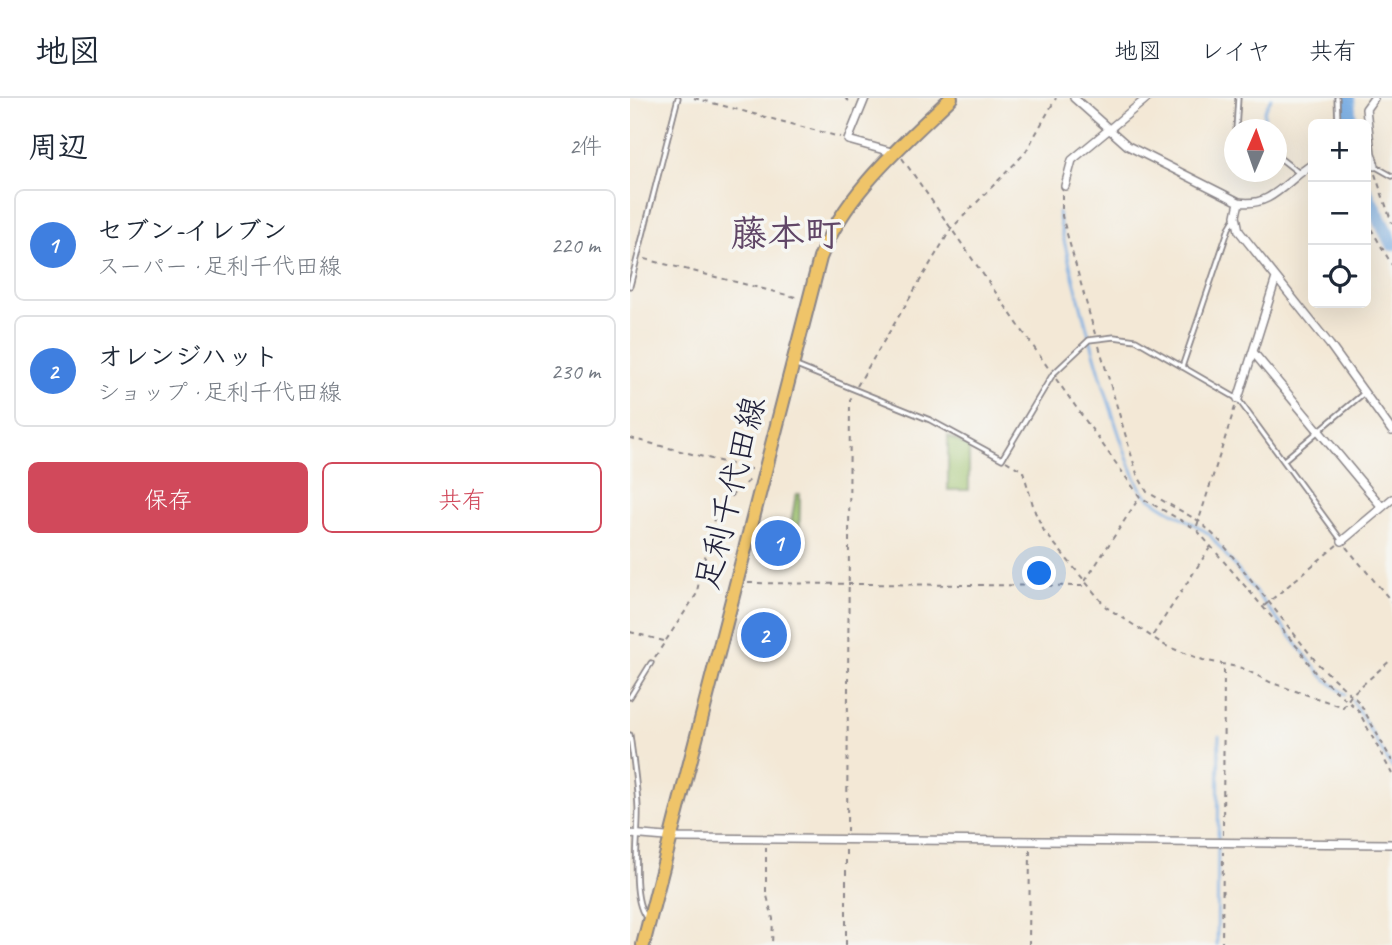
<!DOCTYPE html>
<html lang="ja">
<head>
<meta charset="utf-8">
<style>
  body { margin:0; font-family:Caveat,"Klee One",sans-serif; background:#f2f2f3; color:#1f2937 }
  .controls { position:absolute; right:21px; top:21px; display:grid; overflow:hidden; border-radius:10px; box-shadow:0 7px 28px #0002 }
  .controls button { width:63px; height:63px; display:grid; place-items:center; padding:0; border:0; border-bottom:2px solid #e0e1e3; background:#fff; color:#1f2937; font:35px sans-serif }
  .compass { position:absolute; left:594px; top:21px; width:63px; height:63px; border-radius:50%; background:#fff; box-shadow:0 7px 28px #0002; rotate:2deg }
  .you { position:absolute; left:410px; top:476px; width:24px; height:24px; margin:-18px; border:5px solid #fff; border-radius:50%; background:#1a73e8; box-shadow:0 0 0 10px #1a73e833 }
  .badge { display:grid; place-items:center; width:46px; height:46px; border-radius:50%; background:#d1495b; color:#fff; font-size:23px; font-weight:700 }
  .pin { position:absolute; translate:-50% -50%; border:4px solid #fff; box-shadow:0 2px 7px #0006 }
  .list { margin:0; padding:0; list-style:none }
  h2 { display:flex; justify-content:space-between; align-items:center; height:91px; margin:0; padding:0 28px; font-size:30px }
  h2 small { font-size:23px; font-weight:400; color:#747a83 }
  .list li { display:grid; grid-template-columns:46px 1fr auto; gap:21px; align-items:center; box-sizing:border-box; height:112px; margin:0 14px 14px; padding:0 14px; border:2px solid #e0e1e3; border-radius:10px }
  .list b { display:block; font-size:26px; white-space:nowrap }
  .list p { margin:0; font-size:23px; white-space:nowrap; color:#747a83 }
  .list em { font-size:23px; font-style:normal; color:#747a83 }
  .actions { display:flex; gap:14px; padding:21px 28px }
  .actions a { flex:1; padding:16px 0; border:2px solid #d1495b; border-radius:10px; text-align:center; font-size:24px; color:#d1495b }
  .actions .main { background:#d1495b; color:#fff }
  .icon { flex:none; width:38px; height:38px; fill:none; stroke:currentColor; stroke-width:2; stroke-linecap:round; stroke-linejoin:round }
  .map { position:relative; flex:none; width:762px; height:847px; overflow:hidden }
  header { display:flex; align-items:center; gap:42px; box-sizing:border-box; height:98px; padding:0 35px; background:#fff; border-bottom:2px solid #e0e1e3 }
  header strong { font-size:33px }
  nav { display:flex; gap:38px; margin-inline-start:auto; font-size:24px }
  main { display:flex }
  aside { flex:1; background:#fff }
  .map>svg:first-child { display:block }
  .green { fill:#9bc16b; stroke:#5e7253; stroke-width:2 }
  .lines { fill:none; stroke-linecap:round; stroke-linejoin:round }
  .stream { stroke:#74aae2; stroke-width:2.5 }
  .river { stroke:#74aae2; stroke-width:14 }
  .building { fill:#d48aba }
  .service-casing { stroke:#8a8588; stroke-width:7 }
  .minor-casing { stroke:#8a8588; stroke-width:10 }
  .primary-casing { stroke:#8a8588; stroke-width:16 }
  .path { stroke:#8a8588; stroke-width:2; stroke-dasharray:5 5; stroke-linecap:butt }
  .service { stroke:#fff; stroke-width:3.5 }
  .minor { stroke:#fff; stroke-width:7 }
  .primary { stroke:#efc469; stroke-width:12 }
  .labels { text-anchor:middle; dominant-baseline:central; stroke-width:7; stroke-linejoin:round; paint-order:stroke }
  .street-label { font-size:33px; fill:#22223b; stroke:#f6f6f2 }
  .quarter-label { font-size:37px; font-weight:bold; fill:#604667; stroke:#f6f6f2 }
</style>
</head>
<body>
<header>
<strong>地図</strong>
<nav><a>地図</a><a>レイヤ</a><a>共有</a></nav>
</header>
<main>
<aside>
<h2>周辺<small>2件</small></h2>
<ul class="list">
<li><span class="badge" style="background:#3f7fe0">1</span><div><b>セブン-イレブン</b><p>スーパー · 足利千代田線</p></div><em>220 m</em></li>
<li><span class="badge" style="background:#3f7fe0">2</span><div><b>オレンジハット</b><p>ショップ · 足利千代田線</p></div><em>230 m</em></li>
</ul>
<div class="actions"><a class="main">保存</a><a>共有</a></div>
</aside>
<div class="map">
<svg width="762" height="847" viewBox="0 0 762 847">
  <rect width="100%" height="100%" fill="#f6f6f2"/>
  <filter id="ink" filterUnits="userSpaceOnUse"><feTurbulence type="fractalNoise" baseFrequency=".0143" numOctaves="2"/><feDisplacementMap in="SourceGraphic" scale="14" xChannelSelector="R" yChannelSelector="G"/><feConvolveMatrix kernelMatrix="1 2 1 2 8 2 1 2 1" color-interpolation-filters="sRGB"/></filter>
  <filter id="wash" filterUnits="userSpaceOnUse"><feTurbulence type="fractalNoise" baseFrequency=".00686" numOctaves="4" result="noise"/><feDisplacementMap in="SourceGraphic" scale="28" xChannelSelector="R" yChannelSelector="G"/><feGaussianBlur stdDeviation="1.57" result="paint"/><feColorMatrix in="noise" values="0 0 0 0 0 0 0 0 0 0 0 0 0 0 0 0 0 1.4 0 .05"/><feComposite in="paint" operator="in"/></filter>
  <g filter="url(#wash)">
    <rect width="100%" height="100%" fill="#f3e8d6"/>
    <!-- green -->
    <path class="green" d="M318 338 339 349V392H318Z
      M166 396H170L169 451 157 449Z"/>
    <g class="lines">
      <!-- stream -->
      <path class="stream" d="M635 32 634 14 641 0
        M678 79 683 77
        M428 114C433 149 496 380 515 396 534 412 559 421 579 436L693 579 715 596
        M722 602 762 670
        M587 847 589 638"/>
      <!-- river -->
      <path class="river" d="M718 0 720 26
        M736 94 762 146"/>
    </g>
    <g id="blocks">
      <!-- building -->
      <path class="building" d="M147 438 158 441 152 464 141 461Z
        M126 527H143L140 551 126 550Z"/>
    </g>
  </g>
  <g filter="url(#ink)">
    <use href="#blocks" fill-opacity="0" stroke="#8a8588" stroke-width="2"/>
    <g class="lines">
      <defs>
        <path id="service" d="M707 0 708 26
          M606 32 608 0
          M646 57 669 75
          M746 69 762 78
          M0 188 48 0
          M164 267 300 322 372 361 423 276 459 242 484 239 506 242 608 301 712 443
          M552 269 599 130 605 120
          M654 362 734 295
          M0 599 21 565
          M0 637C3 661 7 685 8 709 9 737 0 796 15 818"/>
        <path id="minor" d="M235 0 218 42 265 55
          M444 0 498 48 609 104C642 110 657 81 683 66
          M741 55 745 68
          M736 60 741 55 736 11 744 0
          M435 88 442 62 517 0
          M609 104 606 118 609 133 700 247 762 333
          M623 254 752 409
          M608 301 646 180
          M712 443 762 401
          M0 736 48 740 762 746"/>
        <path id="primary" d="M13 847 190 160C215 95 271 48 321 0"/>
      </defs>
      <!-- service casing -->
      <use href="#service" class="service-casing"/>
      <!-- minor casing -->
      <use href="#minor" class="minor-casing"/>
      <!-- primary casing -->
      <use href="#primary" class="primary-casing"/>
      <!-- path -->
      <path class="path" d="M64 0 210 39
        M215 0 223 6
        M272 60 419 271
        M745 76 762 125
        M432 96V118L465 236
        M736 122 762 167
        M15 161 169 200
        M469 248 507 376 517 394 569 423 592 445 688 566 730 605 762 663
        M426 281 510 399 566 431
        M227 288 321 131 395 55 426 0
        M605 309 566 431 669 551 686 576 728 612 762 676
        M0 340 124 372
        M376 363 393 373 405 414 414 433 476 509 536 548 573 562 612 570 642 585 713 609 722 596 762 561
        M716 449 762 504
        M118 485 452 488 509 400
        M634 508 707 447
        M0 534 34 543
        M523 537 581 448
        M25 559 66 497 84 421 99 400 121 381
        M217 734 220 302 223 296
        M593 737 594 568
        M136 749V794L143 821 142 847
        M216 847V750
        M399 847 400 750
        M592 847 593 754"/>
      <!-- service -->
      <use href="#service" class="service"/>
      <!-- minor -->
      <use href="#minor" class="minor"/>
      <!-- primary -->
      <use href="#primary" class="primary"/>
    </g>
  </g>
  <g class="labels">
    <!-- street labels -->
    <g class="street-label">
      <text transform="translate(100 395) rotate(-76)">足利千代田線</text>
    </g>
    <!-- quarter labels -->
    <g class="quarter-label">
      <text x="156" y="135">藤本町</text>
    </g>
  </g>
</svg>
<div class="controls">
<button>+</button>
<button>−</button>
<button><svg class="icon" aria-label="locate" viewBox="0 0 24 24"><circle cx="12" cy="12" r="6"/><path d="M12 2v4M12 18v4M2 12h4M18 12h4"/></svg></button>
</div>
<svg class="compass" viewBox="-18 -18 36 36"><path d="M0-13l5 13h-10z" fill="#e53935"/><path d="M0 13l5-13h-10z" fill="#747a83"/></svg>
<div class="you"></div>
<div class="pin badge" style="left:148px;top:445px;background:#3f7fe0">1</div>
<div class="pin badge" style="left:134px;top:537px;background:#3f7fe0">2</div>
</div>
</main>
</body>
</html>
